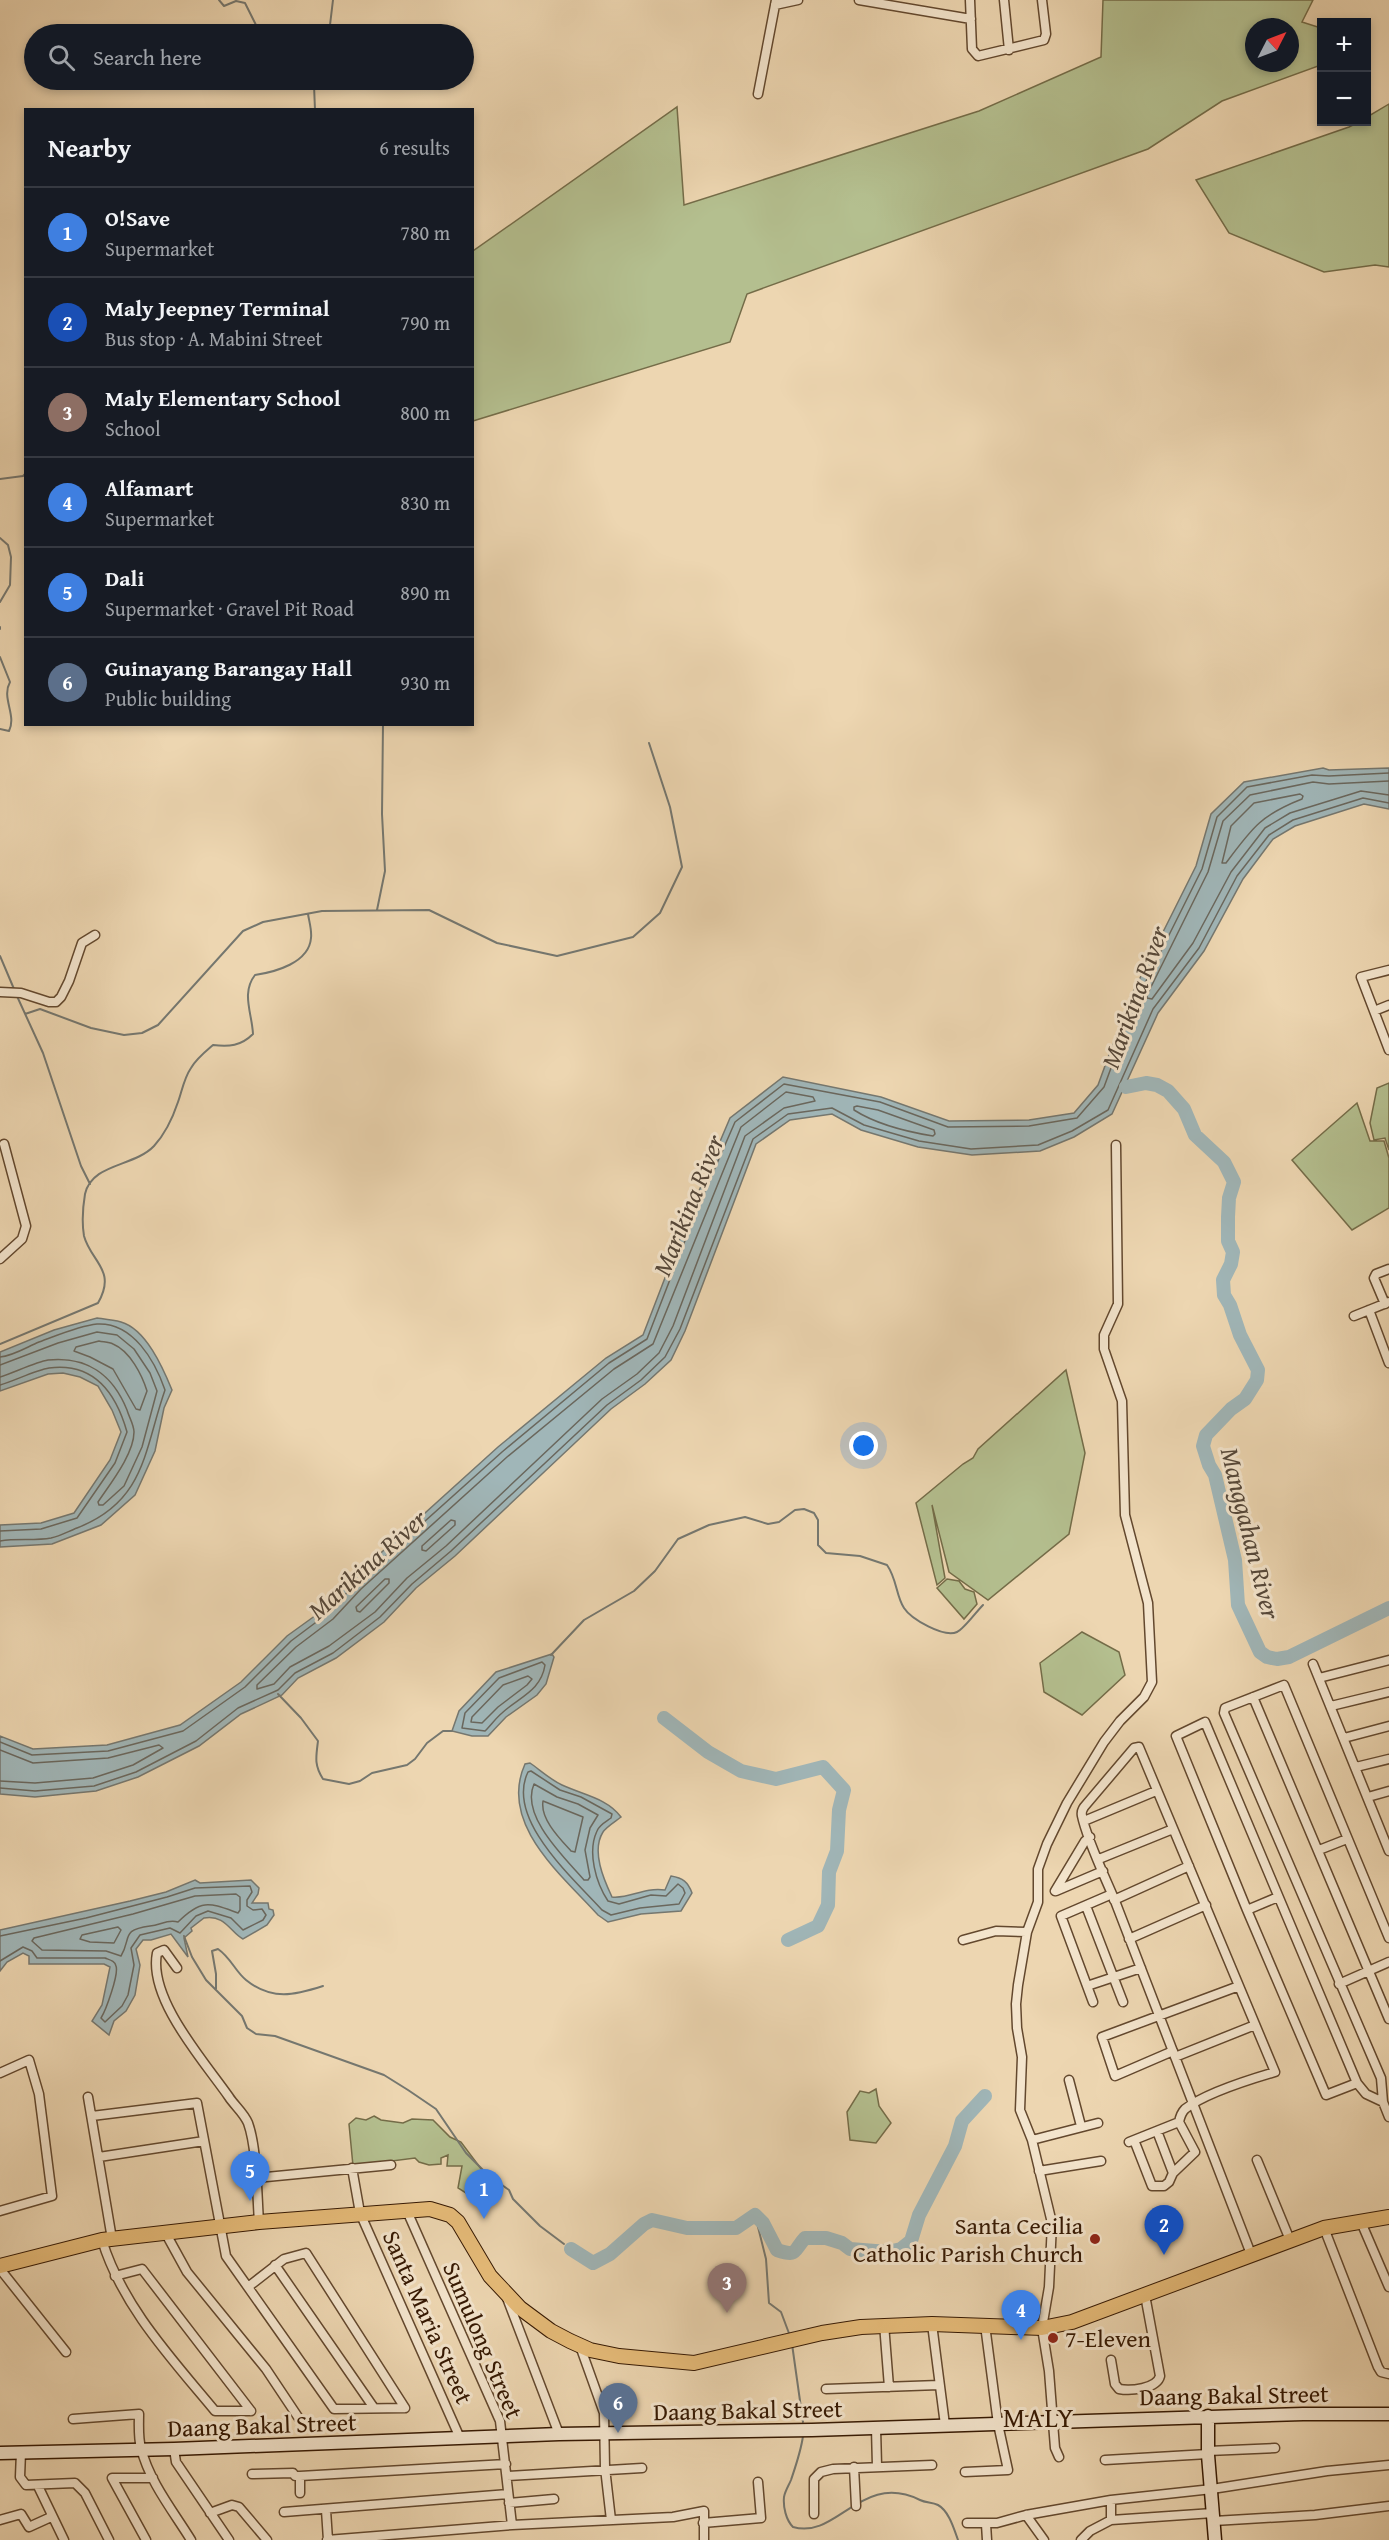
<!DOCTYPE html>
<html lang="en">
<head>
<meta charset="utf-8">
<style>
  body { margin:0; font-family:"Gentium Book Plus",serif; background:#242831; color:#f1f3f6 }
  .controls { position:absolute; right:18px; top:18px; display:grid; overflow:hidden; border-radius:0px; box-shadow:0 3px 9px #0003 }
  .controls button { width:54px; height:54px; display:grid; place-items:center; padding:0; border:0; border-bottom:2px solid #363941; background:#171b24; color:#f1f3f6; font:30px sans-serif }
  .compass { position:absolute; left:1245px; top:18px; width:54px; height:54px; border-radius:50%; background:#171b24; box-shadow:0 3px 9px #0003; rotate:48deg }
  .you { position:absolute; left:864px; top:1446px; width:21px; height:21px; margin:-15px; border:4px solid #fff; border-radius:50%; background:#1a73e8; box-shadow:0 0 0 9px #1a73e833 }
  .badge { display:grid; place-items:center; width:39px; height:39px; border-radius:50%; background:#c59692; color:#fff; font-size:20px; font-weight:700 }
  .pin { position:absolute; translate:-50% -50px; filter:drop-shadow(0 2px 3px #0008) }
  .pin::after { content:''; position:absolute; top:32px; width:21px; height:18px; background:inherit; clip-path:polygon(0 0,100% 0,50% 100%) }
  .list { margin:0; padding:0; list-style:none }
  h2 { display:flex; justify-content:space-between; align-items:center; height:78px; margin:0; padding:0 24px; font-size:26px }
  h2 small { font-size:20px; font-weight:400; color:#9ea1a6 }
  .list li { display:grid; grid-template-columns:39px 1fr auto; gap:18px; align-items:center; box-sizing:border-box; height:90px; padding:0 24px; border-top:2px solid #363941 }
  .list b { display:block; font-size:22px; white-space:nowrap }
  .list p { margin:0; font-size:20px; white-space:nowrap; color:#9ea1a6 }
  .list em { font-size:20px; font-style:normal; color:#9ea1a6 }
  .icon { flex:none; width:33px; height:33px; fill:none; stroke:currentColor; stroke-width:2; stroke-linecap:round; stroke-linejoin:round }
  .map { position:relative; flex:none; width:1389px; height:2540px; overflow:hidden }
  .search { position:absolute; background:#171b24; box-shadow:0 3px 9px #0003; left:24px; top:24px; width:450px; height:66px; display:flex; align-items:center; gap:15px; box-sizing:border-box; padding:0 21px; border-radius:33px; color:#9ea1a6; font-size:22px }
  .panel { position:absolute; background:#171b24; box-shadow:0 3px 9px #0003; left:24px; top:108px; width:450px; height:618px; border-radius:0px }
  .map>svg:first-child { display:block }
  .green { fill:#b4bf8f; stroke:#746c48; stroke-width:1.5; fill-rule:evenodd }
  .water { fill:#a0b6b8; stroke:#75776f; stroke-width:1.5 }
  .lines { fill:none; stroke-linecap:round; stroke-linejoin:round }
  .shore { stroke:#6a675d; stroke-width:1.5 }
  .stream { stroke:#75776f; stroke-width:2 }
  .river { stroke:#a0b6b8; stroke-width:14 }
  .street-casing { stroke:#63482e; stroke-width:11 }
  .secondary-casing { stroke:#351802; stroke-width:15 }
  .primary-casing { stroke:#351802; stroke-width:16 }
  .street { stroke:#f3e4cc; stroke-width:8 }
  .secondary { stroke:#f3e4cc; stroke-width:12 }
  .primary { stroke:#e6bb78; stroke-width:14 }
  .poi-dot { fill:#8f2418; stroke:#f3e4cc; stroke-width:2 }
  .labels { text-anchor:middle; dominant-baseline:central; stroke-width:6; stroke-linejoin:round; paint-order:stroke }
  .poi-label { font-size:24px; fill:#351802; stroke:#f3e4cc; text-anchor:end }
  .street-label { font-size:24px; fill:#351802; stroke:#f3e4cc }
  .water-label { font-size:26px; font-style:italic; fill:#554739; stroke:#f3e4cc }
  .quarter-label { font-size:27px; letter-spacing:1.5px; fill:#351802; stroke:#f3e4cc }
</style>
</head>
<body>
<div class="map">
<svg width="1389" height="2540" viewBox="0 0 1389 2540">
  <rect width="100%" height="100%" fill="#edd6b1"/>
  <filter id="stains"><feTurbulence type="fractalNoise" baseFrequency=".00333" numOctaves="4"/><feColorMatrix values="0 0 0 0 .2 0 0 0 0 .09 0 0 0 0 .02 0 0 0 .5 -.17"/></filter>
  <radialGradient id="worn" r=".72"><stop offset=".6" stop-color="#630" stop-opacity="0"/><stop offset="1" stop-color="#630" stop-opacity=".3"/></radialGradient>
  <!-- green -->
  <path class="green" d="M1103 0H1313L1302 22 1321 28V65L1222 101 1148 149 747 294 730 342 473 421V251L677 107 684 205 979 111 1101 57ZM1254 27H1290V63H1254Z
    M1389 104V267L1375 265 1324 272 1229 233 1196 180 1349 127 1359 122H1366L1367 117Z
    M1389 1083V1150L1385 1138 1374 1140 1370 1123 1377 1088Z
    M1357 1103 1370 1141H1384L1389 1158V1208L1352 1230 1292 1160Z
    M1066 1370 1085 1453 1069 1534 988 1600 949 1572 932 1505 945 1578 937 1585 916 1503 963 1464 973 1458 978 1449Z
    M947 1579 959 1581 965 1589 974 1592 977 1604 964 1619 937 1588Z
    M1082 1632 1119 1652 1125 1675 1082 1715 1044 1692 1040 1663Z
    M876 2089 879 2106 891 2123 876 2143 850 2140 847 2112 860 2091 869 2093Z
    M374 2116 381 2120 403 2123 412 2119 433 2120 450 2137 461 2142 488 2178 489 2191 480 2202 458 2188 462 2166H447L448 2155 441 2158V2164L429 2165 419 2162 415 2158 353 2166 349 2124 356 2118 366 2120Z"/>
  <!-- water -->
  <path class="water" d="M1323 768 1329 770 1389 768V809L1364 804 1295 826 1273 839 1243 879 1204 951 1158 1013 1112 1114 1074 1137 1040 1151 972 1155 918 1147 861 1130 832 1114 790 1120 756 1144 685 1331 671 1360 645 1384 611 1409 455 1556 416 1588 384 1622 336 1658 298 1678 282 1695 241 1714 199 1746 138 1777 96 1791 35 1797 0 1794V1736L33 1749 107 1745 180 1725 241 1682 287 1636 323 1610 352 1579 498 1447 606 1358 643 1335 693 1205 730 1118 783 1077 881 1097 949 1121 1029 1120 1074 1113 1098 1085 1129 1000 1196 866 1211 814 1244 782Z
    M97 1318C104 1319 113 1320 121 1322 146 1329 163 1368 172 1390L164 1408 155 1451 135 1495 101 1525 52 1544 0 1547V1525L41 1523 74 1513 110 1460 121 1432 112 1410 98 1386 80 1377 63 1373 48 1374 0 1391V1352L54 1330Z
    M552 1654 554 1657 546 1684 537 1695 506 1717 488 1736H472L452 1731 459 1711 496 1672Z
    M530 1763C540 1770 551 1780 562 1785 583 1795 607 1798 621 1817 616 1821 606 1827 603 1832 591 1851 604 1880 612 1897 630 1899 643 1887 665 1890L671 1876C683 1878 688 1882 692 1893L681 1911 641 1914 608 1922 598 1915C562 1875 498 1824 525 1764Z
    M195 1880 200 1883 251 1880 259 1888 258 1894 252 1903H268L269 1909 273 1910 274 1915 267 1925 243 1939C231 1933 225 1914 204 1918L191 1928 192 1931 184 1938 188 1957 171 1934 151 1940H143L136 1949 140 1965 135 1995 126 2011 114 2021 109 2035 92 2021 102 2005 110 1967 104 1964H29V1956L23 1953 7 1962 0 1971V1930L130 1901 166 1892Z"/>
  <g class="lines">
    <!-- shore -->
    <path class="shore" d="M1389 781 1329 784 1313 782 1250 795 1223 821 1208 872 1147 995V998L1152 999 1193 943 1231 872 1265 828 1290 813 1361 791 1389 795
      M1300 794 1303 796 1302 799C1261 815 1252 828 1226 863H1222L1231 826 1254 803Z
      M786 1092 813 1097 815 1101 784 1108 745 1136 673 1326 659 1353 637 1374 602 1399 446 1546 407 1578 375 1612 329 1646 290 1667 274 1684 257 1689V1685L296 1647 333 1619 361 1589 507 1457 614 1369 653 1344 741 1127Z
      M857 1106 878 1110 934 1130 935 1134 933 1136C908 1132 876 1124 854 1110V1107Z
      M99 1341C103 1342 109 1342 113 1344 130 1351 142 1375 147 1391L140 1410 136 1409 113 1369 90 1357 74 1351 76 1347Z
      M0 1357C13 1356 27 1347 39 1342 56 1336 78 1326 97 1324 133 1322 155 1361 165 1390 144 1450 146 1501 77 1528 69 1531 60 1536 51 1538 35 1541 17 1538 0 1541
      M0 1365 58 1343 97 1332 117 1335 134 1349 150 1373 157 1391 142 1447 124 1486 103 1505H99L98 1502C110 1484 134 1454 134 1432 134 1425 129 1417 127 1410 113 1375 87 1356 48 1360 36 1362 13 1373 0 1377
      M0 1385C14 1381 36 1370 49 1368 94 1362 116 1393 127 1432L115 1463 77 1518 41 1529 0 1531
      M451 1520 455 1521V1525L426 1551 422 1550V1546Z
      M385 1579H389V1583L360 1612 357 1611 356 1607Z
      M542 1662 545 1665C541 1691 519 1697 502 1713 496 1718 491 1725 485 1731L462 1728 465 1713 499 1678Z
      M528 1676 532 1679 527 1685 498 1707 482 1723 471 1722 472 1717 503 1685Z
      M0 1742 32 1755 108 1751 183 1731 245 1687 291 1641 327 1614 356 1583 502 1452 609 1363 647 1339 698 1207 735 1122 784 1084 880 1102 948 1127 1029 1126 1077 1118 1104 1087 1135 1003 1202 869 1217 817 1247 787 1312 775 1329 776 1389 773
      M0 1750 33 1763 108 1758 159 1745 163 1748 133 1765 93 1778 35 1783 0 1781
      M531 1771 560 1790 581 1797 612 1814 611 1818C607 1821 599 1825 597 1831 587 1852 596 1883 608 1901L619 1904 651 1895 666 1896 678 1884 683 1888 685 1893 679 1904 640 1908 611 1915 602 1910C574 1879 505 1819 528 1772Z
      M534 1784 557 1797 578 1804 598 1815 590 1828 585 1850 590 1877 588 1880H584C565 1858 520 1816 534 1784Z
      M0 1788 35 1791 94 1786 136 1772 196 1741 238 1708 278 1690 295 1673 333 1653 380 1617 412 1584 451 1551 607 1405 641 1380 665 1357 680 1329 753 1139 788 1114 832 1108 864 1125 919 1141 971 1149 1038 1145 1072 1131 1108 1110 1153 1009 1199 948 1237 876 1269 835 1293 820 1363 798 1389 803
      M543 1801 583 1817 575 1852 571 1851C560 1839 540 1819 543 1801Z
      M236 1894 240 1897V1910L238 1913C210 1903 202 1898 178 1922 167 1919 161 1925 150 1926 120 1930 132 1938 121 1956L106 1951 42 1950 32 1941 34 1938 133 1914 195 1896Z
      M118 1927 121 1930 114 1943 90 1942 80 1939 82 1935Z
      M0 1936 86 1918 167 1897 195 1888 250 1886 252 1892 247 1900V1906L253 1910 262 1909 266 1915 263 1920 243 1930 231 1918 208 1911 196 1916 180 1933 170 1928 140 1935 131 1948 134 1965 128 1995 122 2006 105 2022 101 2018C106 2010 119 1974 116 1966 115 1961 110 1960 105 1958H37L32 1951 23 1947 0 1961"/>
    <!-- stream -->
    <path class="stream" d="M219 0 224 6 236 1 245 3 258 29 265 33 275 25 284 29 289 34
      M324 34 330 25 333 0
      M311 80 314 85 315 110
      M0 479 23 476 26 473
      M0 538 8 545 11 557 10 585 0 602
      M0 627V629
      M0 657 10 682C1 698 17 715 9 731L0 729
      M377 910 385 871 382 814 383 724
      M0 956 14 989
      M16 994 43 1053 81 1166 90 1184
      M25 1014 40 1009 91 1028 124 1035 142 1033 158 1025 243 931 263 922 322 911 429 910 497 943 557 956 633 937 660 913 682 867 670 807 649 743
      M0 1344 98 1303C117 1270 91 1262 84 1236 82 1224 83 1206 85 1194 92 1163 134 1167 154 1146 165 1134 173 1117 178 1102 182 1091 184 1078 191 1068 196 1059 206 1051 213 1045 229 1047 241 1046 253 1034 252 1013 241 993 255 975 275 972 309 963 311 938 312 930 309 921 308 914
      M551 1655 584 1620 634 1591 655 1571 678 1539 709 1525 745 1517 768 1524 779 1522 795 1510 804 1509 814 1513 818 1520V1545L826 1553 860 1556 887 1565C897 1579 896 1596 904 1608 911 1619 944 1638 957 1632 964 1629 976 1612 983 1605
      M278 1694 301 1718 318 1741C316 1757 314 1765 323 1779L349 1784 360 1781 372 1773 407 1765 415 1759 427 1743 443 1731H452
      M184 1936 192 1957 206 1980 242 2016 247 2028 256 2034 275 2036 384 2075 408 2090 436 2109 466 2153 488 2175 509 2190 513 2199 540 2226 564 2244
      M216 1989V1974L212 1951 218 1949C231 1958 235 1971 246 1980 272 2001 295 1995 323 1986
      M755 2215 766 2259 769 2303 781 2312 790 2336
      M792 2344 803 2422
      M803 2436C801 2451 796 2465 791 2480 789 2485 785 2491 784 2497 783 2507 786 2520 793 2527 837 2540 861 2471 920 2500 926 2503 932 2502 938 2505 949 2511 954 2529 958 2540"/>
    <!-- river -->
    <path class="river" d="M1126 1087 1146 1083 1157 1085 1168 1091 1184 1109 1195 1135 1224 1162 1234 1182 1229 1198 1228 1217V1241L1233 1252 1231 1264 1223 1280 1224 1295 1230 1305 1240 1335 1258 1370 1257 1380 1245 1399 1231 1409 1206 1435 1203 1446 1209 1465 1215 1475 1235 1560 1238 1605 1260 1652 1267 1657 1277 1659 1289 1657 1389 1608
      M664 1718 708 1752 741 1771 776 1779 823 1767 844 1790 839 1810 837 1851 829 1872 828 1905 818 1926 788 1940
      M571 2249 593 2263 610 2254 644 2224 652 2220 687 2228H736L755 2215 763 2223 777 2250C798 2257 793 2251 805 2238H826L842 2243 850 2249 888 2252 901 2249 911 2241 919 2215 955 2146 962 2121 985 2096"/>
    <defs>
      <path id="street" d="M859 0 971 19
        M970 0 972 49 978 56 1044 40 1046 34 1042 0
        M1004 0 1009 50
        M775 5 798 0
        M758 94 776 0
        M1389 970 1361 977 1389 1050
        M0 992 21 993 49 1002H56L61 997 69 981 82 943 95 935
        M1374 1011 1389 1005
        M0 1259 22 1239 26 1226 4 1144
        M1385 1304 1374 1278 1376 1274 1389 1269
        M1369 1310 1389 1363
        M1354 1316 1389 1302
        M1313 1664 1389 1851
        M1319 1678 1389 1660
        M1253 1697 1389 2019
        M1331 1706 1389 1692
        M1344 1738 1389 1726
        M1356 1767 1389 1759
        M1368 1797 1389 1791
        M1084 1821 1156 1791
        M1319 1850 1347 1839
        M1099 1859 1173 1829
        M1055 1891 1085 1841 1090 1837
        M1056 1891 1103 1871
        M1114 1900 1189 1866
        M1086 1906 1123 2002
        M1247 1910 1278 1897
        M1389 1938 1284 1685 1225 1708 1224 1713 1381 2078 1383 2102 1389 2117
        M1129 1939 1206 1905
        M963 1940 996 1931 1027 1932
        M177 1968 164 1950 157 1953C148 1999 204 2061 229 2097 234 2105 244 2113 248 2123 257 2148 257 2194 259 2222
        M1339 1984 1389 1962
        M1087 1986 1141 1968
        M1093 2002 1061 1916 1112 1894
        M1173 2051 1115 2076 1102 2037 1239 1986
        M1175 2057 1255 2025
        M0 2073 29 2060 39 2094 52 2196 0 2211
        M1069 2080 1081 2126
        M1357 2083 1326 2095 1247 1910 1176 1736 1205 1722 1357 2083 1366 2094 1383 2102
        M88 2097 112 2239
        M92 2116 197 2103 226 2256 334 2409 405 2408
        M1157 2131 1173 2173
        M1032 2140 1098 2123
        M1134 2140 1152 2186H1164L1169 2182 1173 2173 1195 2152 1179 2122
        M1129 2142 1179 2122C1180 2117 1181 2113 1185 2109 1204 2094 1251 2079 1275 2072L1139 1747 1134 1748 1084 1807C1082 1811 1081 1811 1082 1816 1087 1840 1105 1877 1115 1901 1161 2018 1206 2136 1251 2254
        M99 2157 204 2141
        M1257 2160 1290 2240
        M352 2168 360 2213 460 2438
        M1039 2171 1101 2161
        M256 2178 391 2165
        M407 2211 500 2421 512 2525
        M1361 2222 1389 2287
        M1324 2228 1378 2367 1381 2372 1389 2374
        M165 2232 187 2272 266 2369 302 2423
        M102 2240C122 2306 172 2359 215 2411H251
        M275 2265 374 2408
        M0 2269 66 2352
        M115 2276 142 2269 251 2411
        M248 2287 284 2259 306 2253 405 2408
        M507 2298 559 2434
        M884 2324 889 2387
        M932 2324 945 2425
        M580 2346 604 2413 605 2468 611 2520
        M1111 2360 1115 2384 1119 2389C1130 2391 1157 2389 1160 2376L1145 2295
        M826 2389 939 2385
        M73 2419 139 2414C139 2425 138 2437 141 2448 149 2481 173 2511 191 2540
        M876 2428 877 2466
        M174 2449 176 2462 229 2540
        M1208 2451 1275 2448
        M21 2452 20 2477 26 2485 75 2483 85 2493 109 2540
        M1059 2457 1055 2448 1049 2371 1042 2328 1049 2287 1052 2223 1032 2140 1020 2110 1022 2057 1017 2028 1016 2004 1018 1985 1027 1932 1038 1902V1869L1047 1844 1067 1803 1104 1742 1120 1721 1144 1697 1152 1682 1148 1603 1125 1515 1122 1401 1104 1349V1335L1118 1304 1116 1145
        M1105 2460 1208 2454
        M854 2467 856 2506
        M965 2472 1008 2470 998 2424 985 2325
        M252 2474 293 2473 295 2476H300L506 2464
        M300 2476V2493
        M507 2476 642 2468
        M38 2486 64 2540
        M1111 2500V2520
        M509 2503 554 2499
        M326 2510 328 2540
        M284 2512 508 2494
        M210 2513 232 2505 239 2507 267 2540
        M814 2514V2479L821 2472 833 2469 932 2465
        M1026 2515 1044 2540
        M0 2520 21 2514 29 2527 51 2517
        M1214 2521 1315 2515 1389 2506
        M703 2523 761 2518 758 2482
        M967 2523H997L1026 2515 1111 2500 1212 2489 1327 2471 1389 2465
        M986 2524 987 2540
        M146 2540 112 2478H153
        M327 2540 512 2525 673 2517 704 2511V2540
        M1081 2540 1090 2531 1111 2520 1213 2513"/>
      <path id="secondary" d="M1208 2416V2455L1215 2540
        M0 2453 174 2449 559 2434 812 2430 1303 2414H1389"/>
      <path id="primary" d="M0 2266 102 2240 259 2222 430 2209 450 2215 458 2222 490 2276 520 2308 551 2331 570 2341 590 2350 619 2356 694 2363 822 2333 861 2327 932 2324 1042 2328 1072 2322 1324 2228 1389 2217"/>
    </defs>
    <!-- street casing -->
    <use href="#street" class="street-casing"/>
    <!-- secondary casing -->
    <use href="#secondary" class="secondary-casing"/>
    <!-- primary casing -->
    <use href="#primary" class="primary-casing"/>
    <!-- street -->
    <use href="#street" class="street"/>
    <!-- secondary -->
    <use href="#secondary" class="secondary"/>
    <!-- primary -->
    <use href="#primary" class="primary"/>
  </g>
  <!-- markers -->
  <g class="poi-dot">
    <circle cx="1095" cy="2239" r="6"/>
    <circle cx="1053" cy="2338" r="6"/>
  </g>
  <g class="labels">
    <!-- poi labels -->
    <g class="poi-label">
      <text x="1083" y="2225">Santa Cecilia<tspan x="1083" dy="28">Catholic Parish Church</tspan></text>
      <text x="1065" y="2338" text-anchor="start">7-Eleven</text>
    </g>
    <!-- street labels -->
    <g class="street-label">
      <text transform="translate(428 2317) rotate(66)">Santa Maria Street</text>
      <text transform="translate(483 2340) rotate(67)">Sumulong Street</text>
      <text transform="translate(1234 2395) rotate(-1)">Daang Bakal Street</text>
      <text transform="translate(748 2410) rotate(-1)">Daang Bakal Street</text>
      <text transform="translate(262 2425) rotate(-2)">Daang Bakal Street</text>
    </g>
    <!-- water labels -->
    <g class="water-label">
      <text transform="translate(1134 997) rotate(-70)">Marikina River</text>
      <text transform="translate(688 1205) rotate(-68)">Marikina River</text>
      <text transform="translate(1251 1533) rotate(76)">Manggahan River</text>
      <text transform="translate(367 1564) rotate(-42)">Marikina River</text>
    </g>
    <!-- quarter labels -->
    <g class="quarter-label">
      <text x="1039" y="2417">MALY</text>
    </g>
  </g>
  <rect width="100%" height="100%" filter="url(#stains)"/>
  <rect width="100%" height="100%" fill="url(#worn)"/>
</svg>
<div class="controls">
<button>+</button>
<button>−</button>
</div>
<svg class="compass" viewBox="-18 -18 36 36"><path d="M0-13l5 13h-10z" fill="#e53935"/><path d="M0 13l5-13h-10z" fill="#9ea1a6"/></svg>
<div class="you"></div>
<div class="pin badge" style="left:484px;top:2219px;background:#3f7fe0">1</div>
<div class="pin badge" style="left:1164px;top:2255px;background:#1a4fb4">2</div>
<div class="pin badge" style="left:727px;top:2313px;background:#8d6e63">3</div>
<div class="pin badge" style="left:1021px;top:2340px;background:#3f7fe0">4</div>
<div class="pin badge" style="left:250px;top:2201px;background:#3f7fe0">5</div>
<div class="pin badge" style="left:618px;top:2433px;background:#5c6f8a">6</div>
<div class="search"><svg class="icon" aria-label="search" viewBox="0 0 24 24"><circle cx="10" cy="10" r="6"/><path d="M15 15l6 6"/></svg>Search here</div>
<section class="panel">
<h2>Nearby<small>6 results</small></h2>
<ul class="list">
<li><span class="badge" style="background:#3f7fe0">1</span><div><b>O!Save</b><p>Supermarket</p></div><em>780 m</em></li>
<li><span class="badge" style="background:#1a4fb4">2</span><div><b>Maly Jeepney Terminal</b><p>Bus stop · A. Mabini Street</p></div><em>790 m</em></li>
<li><span class="badge" style="background:#8d6e63">3</span><div><b>Maly Elementary School</b><p>School</p></div><em>800 m</em></li>
<li><span class="badge" style="background:#3f7fe0">4</span><div><b>Alfamart</b><p>Supermarket</p></div><em>830 m</em></li>
<li><span class="badge" style="background:#3f7fe0">5</span><div><b>Dali</b><p>Supermarket · Gravel Pit Road</p></div><em>890 m</em></li>
<li><span class="badge" style="background:#5c6f8a">6</span><div><b>Guinayang Barangay Hall</b><p>Public building</p></div><em>930 m</em></li>
</ul>
</section>
</div>
</body>
</html>
